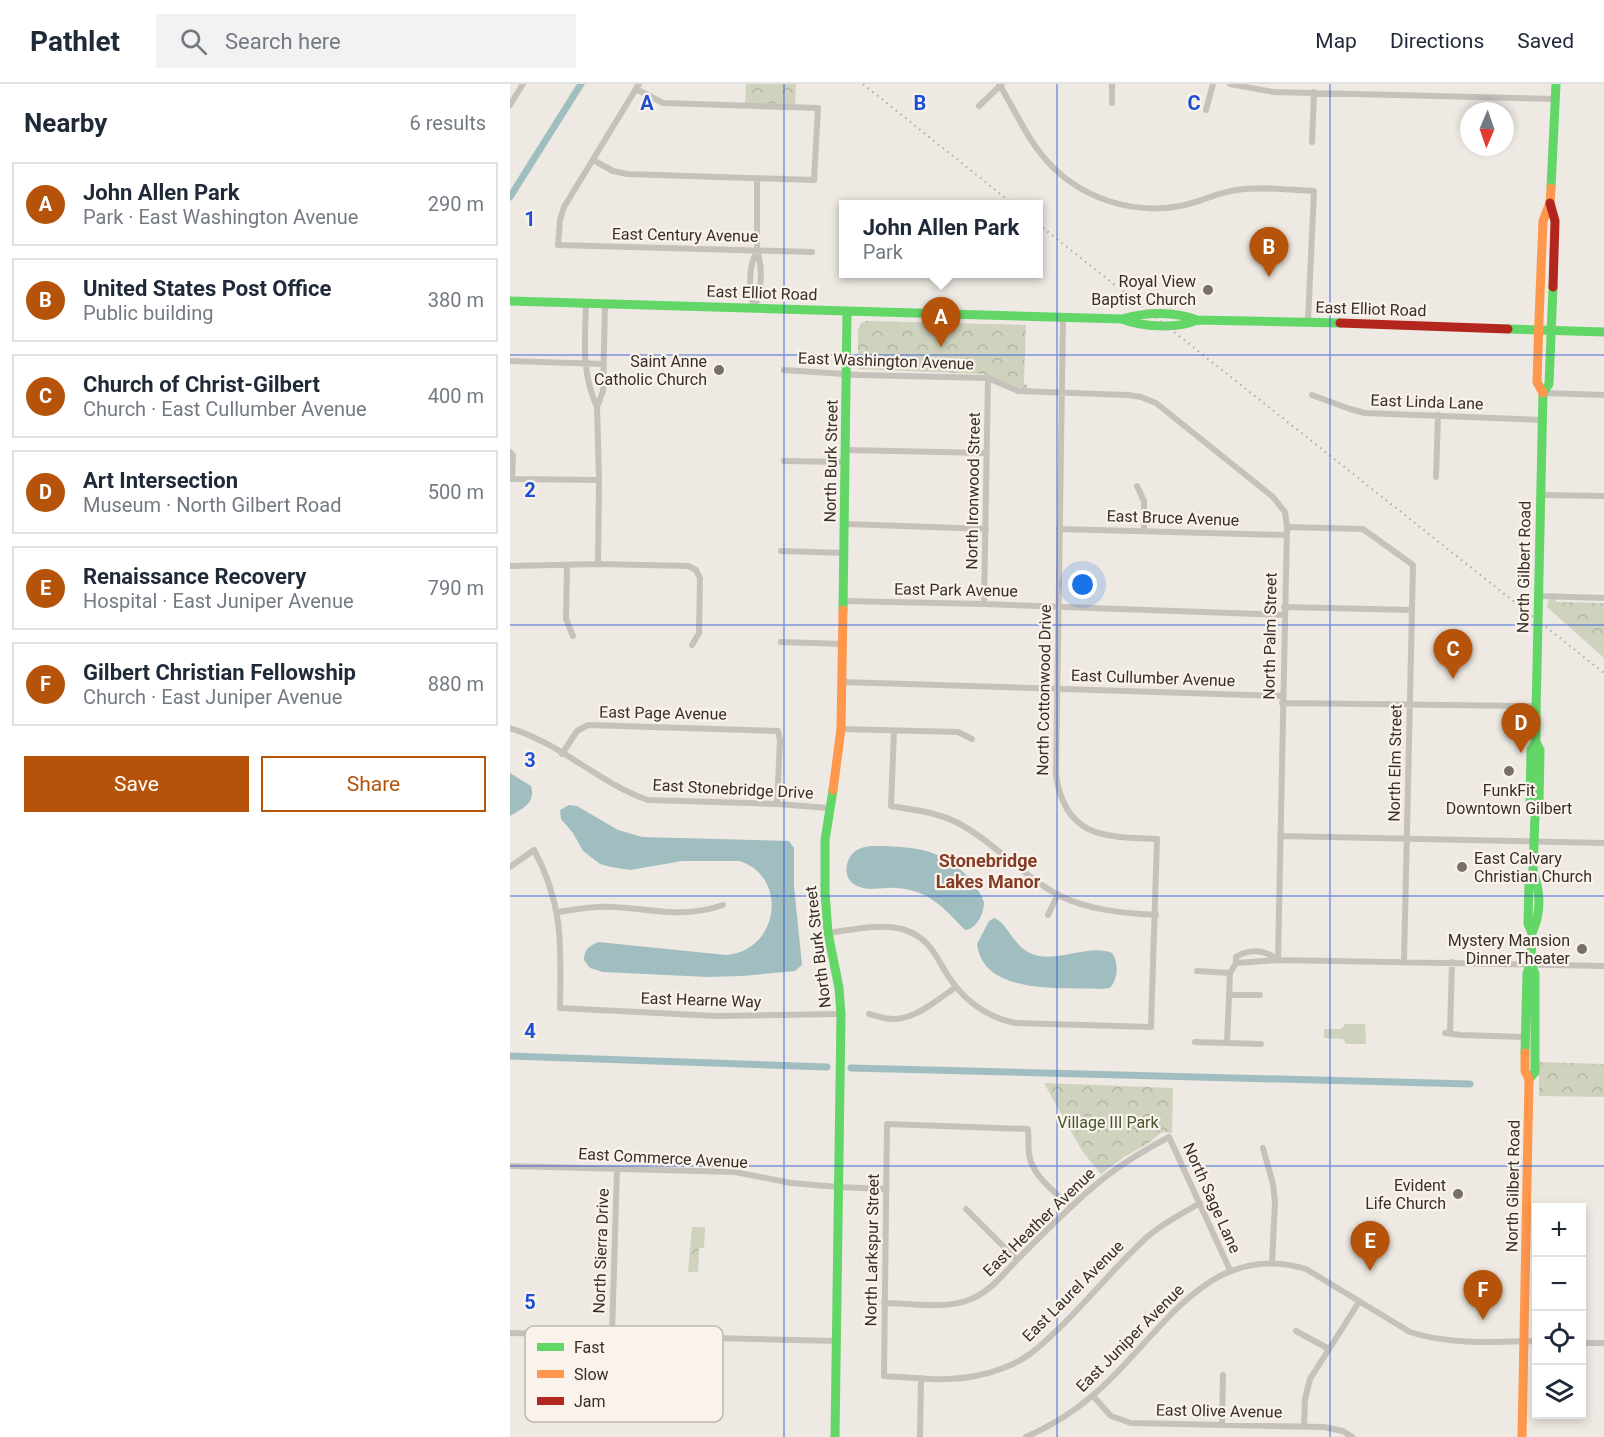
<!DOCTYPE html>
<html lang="en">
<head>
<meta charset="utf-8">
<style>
  body { margin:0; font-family:Roboto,sans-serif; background:#f2f2f3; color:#1f2937 }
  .controls { position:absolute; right:18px; bottom:18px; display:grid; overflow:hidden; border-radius:0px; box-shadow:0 3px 9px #0003 }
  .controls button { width:54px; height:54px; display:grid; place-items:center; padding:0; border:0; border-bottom:2px solid #e0e1e3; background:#fff; color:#1f2937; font:30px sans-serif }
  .compass { position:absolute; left:950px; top:18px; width:54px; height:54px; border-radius:50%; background:#fff; box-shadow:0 3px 9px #0003; rotate:182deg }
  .you { position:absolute; left:573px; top:501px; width:21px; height:21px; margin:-15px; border:4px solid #fff; border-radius:50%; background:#1a73e8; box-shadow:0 0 0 9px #1a73e833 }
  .badge { display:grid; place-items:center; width:39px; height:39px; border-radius:50%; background:#b45309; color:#fff; font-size:20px; font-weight:700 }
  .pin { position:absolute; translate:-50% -50px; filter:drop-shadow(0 2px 3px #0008) }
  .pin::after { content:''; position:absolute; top:32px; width:21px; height:18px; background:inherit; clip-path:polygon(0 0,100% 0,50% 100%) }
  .popup { position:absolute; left:329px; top:116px; width:204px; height:78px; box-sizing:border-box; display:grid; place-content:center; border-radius:0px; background:#fff; filter:drop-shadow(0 2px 4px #0005); font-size:20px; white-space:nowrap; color:#747a83 }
  .popup b { font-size:22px; color:#1f2937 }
  .popup::after { content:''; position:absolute; left:50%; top:100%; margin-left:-12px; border:12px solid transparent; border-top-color:#fff }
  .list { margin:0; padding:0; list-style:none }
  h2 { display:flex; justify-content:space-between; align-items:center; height:78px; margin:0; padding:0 24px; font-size:26px }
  h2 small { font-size:20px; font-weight:400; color:#747a83 }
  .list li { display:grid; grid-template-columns:39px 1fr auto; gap:18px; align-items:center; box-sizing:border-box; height:84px; margin:0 12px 12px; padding:0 12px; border:2px solid #e0e1e3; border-radius:0px }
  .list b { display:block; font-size:22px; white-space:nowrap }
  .list p { margin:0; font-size:20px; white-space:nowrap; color:#747a83 }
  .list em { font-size:20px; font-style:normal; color:#747a83 }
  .actions { display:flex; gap:12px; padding:18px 24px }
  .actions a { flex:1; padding:14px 0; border:2px solid #b45309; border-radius:0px; text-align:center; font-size:21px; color:#b45309 }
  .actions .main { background:#b45309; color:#fff }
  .icon { flex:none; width:33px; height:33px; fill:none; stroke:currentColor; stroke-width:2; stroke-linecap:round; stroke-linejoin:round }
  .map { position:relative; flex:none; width:1094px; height:1353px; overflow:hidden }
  header { display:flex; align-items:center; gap:36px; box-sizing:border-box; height:84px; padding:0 30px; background:#fff; border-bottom:2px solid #e0e1e3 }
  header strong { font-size:28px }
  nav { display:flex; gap:33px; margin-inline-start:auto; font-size:21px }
  .search { width:420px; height:54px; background:#f2f2f3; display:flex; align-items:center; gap:15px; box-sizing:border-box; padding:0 21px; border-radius:0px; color:#747a83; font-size:22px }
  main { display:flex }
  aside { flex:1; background:#fff }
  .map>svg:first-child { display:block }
  .green { fill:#cfd3be }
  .park { fill:url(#park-crowns) }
  .water { fill:#a0bebf }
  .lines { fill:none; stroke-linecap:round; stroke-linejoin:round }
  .canal { stroke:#a0bebf; stroke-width:7 }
  .street { stroke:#c7c1bc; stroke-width:6 }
  .fast { stroke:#63d668; stroke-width:9 }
  .slow { stroke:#ff974d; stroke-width:9 }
  .jam { stroke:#b3261e; stroke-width:9 }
  .rail { stroke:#afaaa6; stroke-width:2; stroke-dasharray:1.5 4.5; stroke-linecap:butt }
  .grid { fill:none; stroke:#1d4ed8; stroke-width:1.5; stroke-opacity:0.55 }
  .poi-dot { fill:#786f6b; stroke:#faf3eb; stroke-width:2 }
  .labels { text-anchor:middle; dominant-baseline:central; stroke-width:4.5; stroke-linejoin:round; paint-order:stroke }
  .street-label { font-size:16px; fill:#382e2a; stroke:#faf3eb }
  .poi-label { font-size:16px; fill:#382e2a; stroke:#faf3eb; text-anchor:end }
  .park-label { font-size:16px; fill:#47562e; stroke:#faf3eb }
  .neighbourhood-label { font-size:18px; font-weight:bold; fill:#853c25; stroke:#faf3eb }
  .key { fill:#faf3eb; stroke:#c0b8b1; stroke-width:1.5 }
  .key-label { font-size:16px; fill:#382e2a }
  .grid-label { font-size:20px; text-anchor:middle; font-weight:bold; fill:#1d4ed8; stroke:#faf3eb; stroke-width:4.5; stroke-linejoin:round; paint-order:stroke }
</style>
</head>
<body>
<header>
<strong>Pathlet</strong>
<div class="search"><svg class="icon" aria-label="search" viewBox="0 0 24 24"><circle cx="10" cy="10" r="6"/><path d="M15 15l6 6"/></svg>Search here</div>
<nav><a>Map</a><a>Directions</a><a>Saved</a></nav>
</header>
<main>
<aside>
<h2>Nearby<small>6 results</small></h2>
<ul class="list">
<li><span class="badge">A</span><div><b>John Allen Park</b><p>Park · East Washington Avenue</p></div><em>290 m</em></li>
<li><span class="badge">B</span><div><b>United States Post Office</b><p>Public building</p></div><em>380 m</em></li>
<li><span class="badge">C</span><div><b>Church of Christ-Gilbert</b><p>Church · East Cullumber Avenue</p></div><em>400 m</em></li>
<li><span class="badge">D</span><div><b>Art Intersection</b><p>Museum · North Gilbert Road</p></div><em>500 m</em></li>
<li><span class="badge">E</span><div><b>Renaissance Recovery</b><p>Hospital · East Juniper Avenue</p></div><em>790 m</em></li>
<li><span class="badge">F</span><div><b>Gilbert Christian Fellowship</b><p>Church · East Juniper Avenue</p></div><em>880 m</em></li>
</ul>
<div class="actions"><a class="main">Save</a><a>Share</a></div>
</aside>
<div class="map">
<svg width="1094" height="1353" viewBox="0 0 1094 1353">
  <defs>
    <pattern id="park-crowns" width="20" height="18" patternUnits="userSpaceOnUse" patternTransform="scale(1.5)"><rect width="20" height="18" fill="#cfd3be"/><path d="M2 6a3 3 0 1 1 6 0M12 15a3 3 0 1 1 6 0" fill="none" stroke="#b2b5a3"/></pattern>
  </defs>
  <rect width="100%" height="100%" fill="#eee9e3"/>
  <!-- green -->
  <path class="green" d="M835 940H855L856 960H836L833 955 814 954V945H831Z"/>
  <!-- park -->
  <path class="park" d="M236 0H286L285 23 235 21Z
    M356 237 516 241 514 300 517 301V305C500 305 488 292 472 290L349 285 348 281V246L351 239Z
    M1040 515H1046V518L1094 519V574L1037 523 1038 518Z
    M1029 978 1094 980V1013L1029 1012Z
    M534 999 663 1004 662 1049 654 1048 648 1051 639 1059 614 1073 591 1090 572 1067Z
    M182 1143H195L194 1164H189L188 1188H178Z"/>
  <!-- water -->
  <path class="water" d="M0 689 21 702C26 719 13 724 0 732Z
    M59 721 67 722 108 746 132 753 279 757 284 764V802L292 881 285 887 232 892 199 893 93 888 80 884 74 876C74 866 79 862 88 858L216 871C223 870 229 869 235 866 272 847 271 789 229 777H172L120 786 101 783 90 780 73 767 63 749 51 735 50 726Z
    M375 762C388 763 403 763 416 767 441 774 465 794 474 818 474 829 467 845 455 846 434 824 419 806 386 804 373 803 357 808 345 801 331 793 336 772 347 766 355 761 366 762 375 762Z
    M484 834C500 840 503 867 529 872 551 876 583 860 602 869 609 879 608 895 600 904L591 905C554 903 473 912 467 860L479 837Z"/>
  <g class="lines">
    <!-- canal -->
    <path class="canal" d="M0 113 71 0
      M0 972 317 983
      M341 984 960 1000"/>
    <!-- street -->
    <path class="street" d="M129 0 54 123 50 136 48 161 302 168
      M489 0C505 26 517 55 537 77 570 114 622 131 670 122 689 119 707 108 727 106 752 102 779 106 804 107L798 237
      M720 0 763 8 1045 15
      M602 19V0
      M0 21 13 0
      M469 22 492 0
      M696 26 703 0
      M802 58 804 8
      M83 76 103 87 117 90 304 96 308 24 153 19 126 5
      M76 219C75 256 71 288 87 323L93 307 95 220
      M244 224C252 207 253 184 247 166V94
      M244 224C239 206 238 183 247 167
      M0 277 93 280
      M274 286 349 291 478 294 508 307 618 311 631 313 646 319 763 413 775 428 777 443 768 876 1094 882
      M1033 309 1094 311
      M802 311 840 325 855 329 1033 336
      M87 323 89 396 88 480
      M337 366 476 369
      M0 368 3 371 2 395
      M274 377 336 378
      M926 393 928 331
      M0 395 89 396
      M627 402 634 417V447
      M1031 411 1094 412
      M336 440 476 445
      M777 443 853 445 903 481 894 877
      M549 445 776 451
      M271 467 335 469
      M0 482 88 480 178 482 186 486 190 494 189 549 182 561
      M57 482 56 535 63 552
      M1029 512 1094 514
      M334 517 474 520 774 531
      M474 520 478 294
      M774 523 902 526
      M271 558 333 560
      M332 598 772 612
      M772 619 1026 622
      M0 644C50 659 89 699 138 716L267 720 319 724
      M331 645 448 648 462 655
      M384 647 381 722C404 726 427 728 448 739 484 758 511 791 548 811 578 826 612 829 646 831
      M52 670 67 647 78 641 268 647 270 656 267 720
      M770 752 1094 759
      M0 783 24 766C54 821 51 864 50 924L206 932 331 930
      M48 828C66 825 85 822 103 823 144 825 173 835 213 821
      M538 831 548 810
      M318 849C341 846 370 839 392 845 426 855 427 881 447 904 463 923 481 934 505 939L641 943 647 755C595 753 555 754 546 691L553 233
      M687 887 720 889
      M719 911H750
      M359 930C370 933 381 937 392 934 410 931 431 913 446 903
      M935 949 951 951 1015 953
      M940 949 942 878
      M685 958 751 960
      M717 959 720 889 726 879V873C741 864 755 866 768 876L726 879
      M753 1064 763 1100 765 1119 762 1178
      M0 1082 225 1088 281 1099 328 1103 376 1105
      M561 1123C545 1108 522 1092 519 1070 518 1062 519 1053 518 1045L377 1040 374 1292C404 1294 435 1298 465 1292 483 1289 505 1281 520 1270 562 1237 597 1190 636 1154 652 1139 672 1130 690 1119
      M456 1125 507 1176
      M374 1219C397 1219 434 1225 456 1217 480 1209 492 1191 509 1174 526 1156 544 1139 562 1122 594 1091 620 1074 659 1053L720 1186
      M786 1247 819 1265
      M0 1249 326 1257
      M102 1251 107 1085
      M1072 1259H1094
      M583 1312 601 1332 621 1339 814 1343 833 1347 842 1353
      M712 1340 713 1291
      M794 1342 795 1315 800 1295 849 1218
      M410 1353 411 1294
      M516 1353C539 1343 562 1329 582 1312 648 1258 694 1154 796 1185L900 1248C939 1261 985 1258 1026 1257"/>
    <!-- fast -->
    <path class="fast" d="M1041 104 1046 0
      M0 217 612 235C632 243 668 245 687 236L830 239
      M612 235C636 228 664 227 687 236
      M998 245 1094 248
      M333 526 337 227
      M323 706 315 756V808L318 849 329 904 331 930 325 1353
      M1025 730 1029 721 1030 666 1026 658V628L1033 309 1039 300 1043 203
      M1022 849C1031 830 1031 808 1023 788
      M1015 969 1017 889 1021 880 1022 849 1018 840 1019 798 1023 788 1025 730 1020 718 1021 666 1026 658
      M1019 995 1025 988V890L1021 880"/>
    <!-- slow -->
    <path class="slow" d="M1033 309 1027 298 1029 235 1033 137 1040 119 1041 104
      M323 706 331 645 333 526
      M1012 1353 1019 995 1015 987V969"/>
    <!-- jam -->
    <path class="jam" d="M1040 119 1045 137 1043 203
      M830 239 998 245"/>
    <!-- rail -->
    <path class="rail" d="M353 0 504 121
      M528 140 1094 589"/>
  </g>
  <!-- grid -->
  <path class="grid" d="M274 0V1353M547 0V1353M820 0V1353M0 271H1094M0 541H1094M0 812H1094M0 1082H1094"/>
  <!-- markers -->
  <g class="poi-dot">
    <circle cx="698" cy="206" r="6"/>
    <circle cx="209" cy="286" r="6"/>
    <circle cx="999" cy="687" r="6"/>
    <circle cx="952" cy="783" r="6"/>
    <circle cx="1072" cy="865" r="6"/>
    <circle cx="948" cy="1110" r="6"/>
  </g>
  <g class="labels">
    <!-- street labels -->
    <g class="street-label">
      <text transform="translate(175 151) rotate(1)">East Century Avenue</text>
      <text transform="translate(252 209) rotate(2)">East Elliot Road</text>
      <text transform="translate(861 225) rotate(2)">East Elliot Road</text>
      <text transform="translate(376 277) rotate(2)">East Washington Avenue</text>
      <text transform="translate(917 318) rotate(2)">East Linda Lane</text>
      <text transform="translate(321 377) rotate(-89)">North Burk Street</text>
      <text transform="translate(463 407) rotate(-89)">North Ironwood Street</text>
      <text transform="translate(663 434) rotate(2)">East Bruce Avenue</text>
      <text transform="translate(1014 483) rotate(-89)">North Gilbert Road</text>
      <text transform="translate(446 506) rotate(1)">East Park Avenue</text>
      <text transform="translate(760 552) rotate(-89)">North Palm Street</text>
      <text transform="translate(643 594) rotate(2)">East Cullumber Avenue</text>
      <text transform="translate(534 606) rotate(-89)">North Cottonwood Drive</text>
      <text transform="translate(153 629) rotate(1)">East Page Avenue</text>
      <text transform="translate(885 679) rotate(-89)">North Elm Street</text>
      <text transform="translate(223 705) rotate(3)">East Stonebridge Drive</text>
      <text transform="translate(308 863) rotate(-97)">North Burk Street</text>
      <text transform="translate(191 916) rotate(2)">East Hearne Way</text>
      <text transform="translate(153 1074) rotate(3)">East Commerce Avenue</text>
      <text transform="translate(1003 1102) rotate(-89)">North Gilbert Road</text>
      <text transform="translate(702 1114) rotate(66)">North Sage Lane</text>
      <text transform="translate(529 1138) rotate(-44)">East Heather Avenue</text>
      <text transform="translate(362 1166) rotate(-89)">North Larkspur Street</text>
      <text transform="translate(91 1167) rotate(-88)">North Sierra Drive</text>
      <text transform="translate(563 1207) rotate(-45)">East Laurel Avenue</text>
      <text transform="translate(620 1254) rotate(-45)">East Juniper Avenue</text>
      <text transform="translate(709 1327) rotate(1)">East Olive Avenue</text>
    </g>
    <!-- poi labels -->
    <g class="poi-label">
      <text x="686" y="197">Royal View<tspan x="686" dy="18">Baptist Church</tspan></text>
      <text x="197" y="277">Saint Anne<tspan x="197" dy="18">Catholic Church</tspan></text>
      <text x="999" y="706" text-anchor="middle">FunkFit<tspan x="999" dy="18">Downtown Gilbert</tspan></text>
      <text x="964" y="774" text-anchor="start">East Calvary<tspan x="964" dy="18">Christian Church</tspan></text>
      <text x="1060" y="856">Mystery Mansion<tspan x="1060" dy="18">Dinner Theater</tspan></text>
      <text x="936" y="1101">Evident<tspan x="936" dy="18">Life Church</tspan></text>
    </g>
    <!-- park labels -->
    <g class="park-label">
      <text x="598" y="1038">Village III Park</text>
    </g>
    <!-- neighbourhood labels -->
    <g class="neighbourhood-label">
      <text x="478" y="776">Stonebridge<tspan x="478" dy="21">Lakes Manor</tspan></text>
    </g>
  </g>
  <!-- legend -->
  <rect x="15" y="1242" width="198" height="96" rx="9" class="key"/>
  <rect x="27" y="1259" width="27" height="8" fill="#63d668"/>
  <rect x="27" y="1286" width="27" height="8" fill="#ff974d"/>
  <rect x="27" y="1313" width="27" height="8" fill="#b3261e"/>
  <g class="key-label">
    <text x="64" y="1269">Fast</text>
    <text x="64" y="1296">Slow</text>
    <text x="64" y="1323">Jam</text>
  </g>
  <g class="grid-label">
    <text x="137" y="26">A</text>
    <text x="410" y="26">B</text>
    <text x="684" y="26">C</text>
    <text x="20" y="142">1</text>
    <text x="20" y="413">2</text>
    <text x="20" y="683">3</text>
    <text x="20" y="954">4</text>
    <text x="20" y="1225">5</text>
  </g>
</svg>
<div class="controls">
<button>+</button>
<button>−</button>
<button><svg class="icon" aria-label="locate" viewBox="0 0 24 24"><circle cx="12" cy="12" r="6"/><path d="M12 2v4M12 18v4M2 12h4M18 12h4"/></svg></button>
<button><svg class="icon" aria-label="layers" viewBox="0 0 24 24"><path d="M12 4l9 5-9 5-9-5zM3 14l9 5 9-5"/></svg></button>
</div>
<svg class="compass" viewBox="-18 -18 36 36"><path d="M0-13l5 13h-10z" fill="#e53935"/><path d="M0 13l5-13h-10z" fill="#747a83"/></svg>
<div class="you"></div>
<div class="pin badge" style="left:431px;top:263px">A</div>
<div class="popup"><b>John Allen Park</b>Park</div>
<div class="pin badge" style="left:759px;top:193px">B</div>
<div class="pin badge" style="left:943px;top:595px">C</div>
<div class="pin badge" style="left:1011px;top:669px">D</div>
<div class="pin badge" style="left:860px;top:1187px">E</div>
<div class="pin badge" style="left:973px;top:1236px">F</div>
</div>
</main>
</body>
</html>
